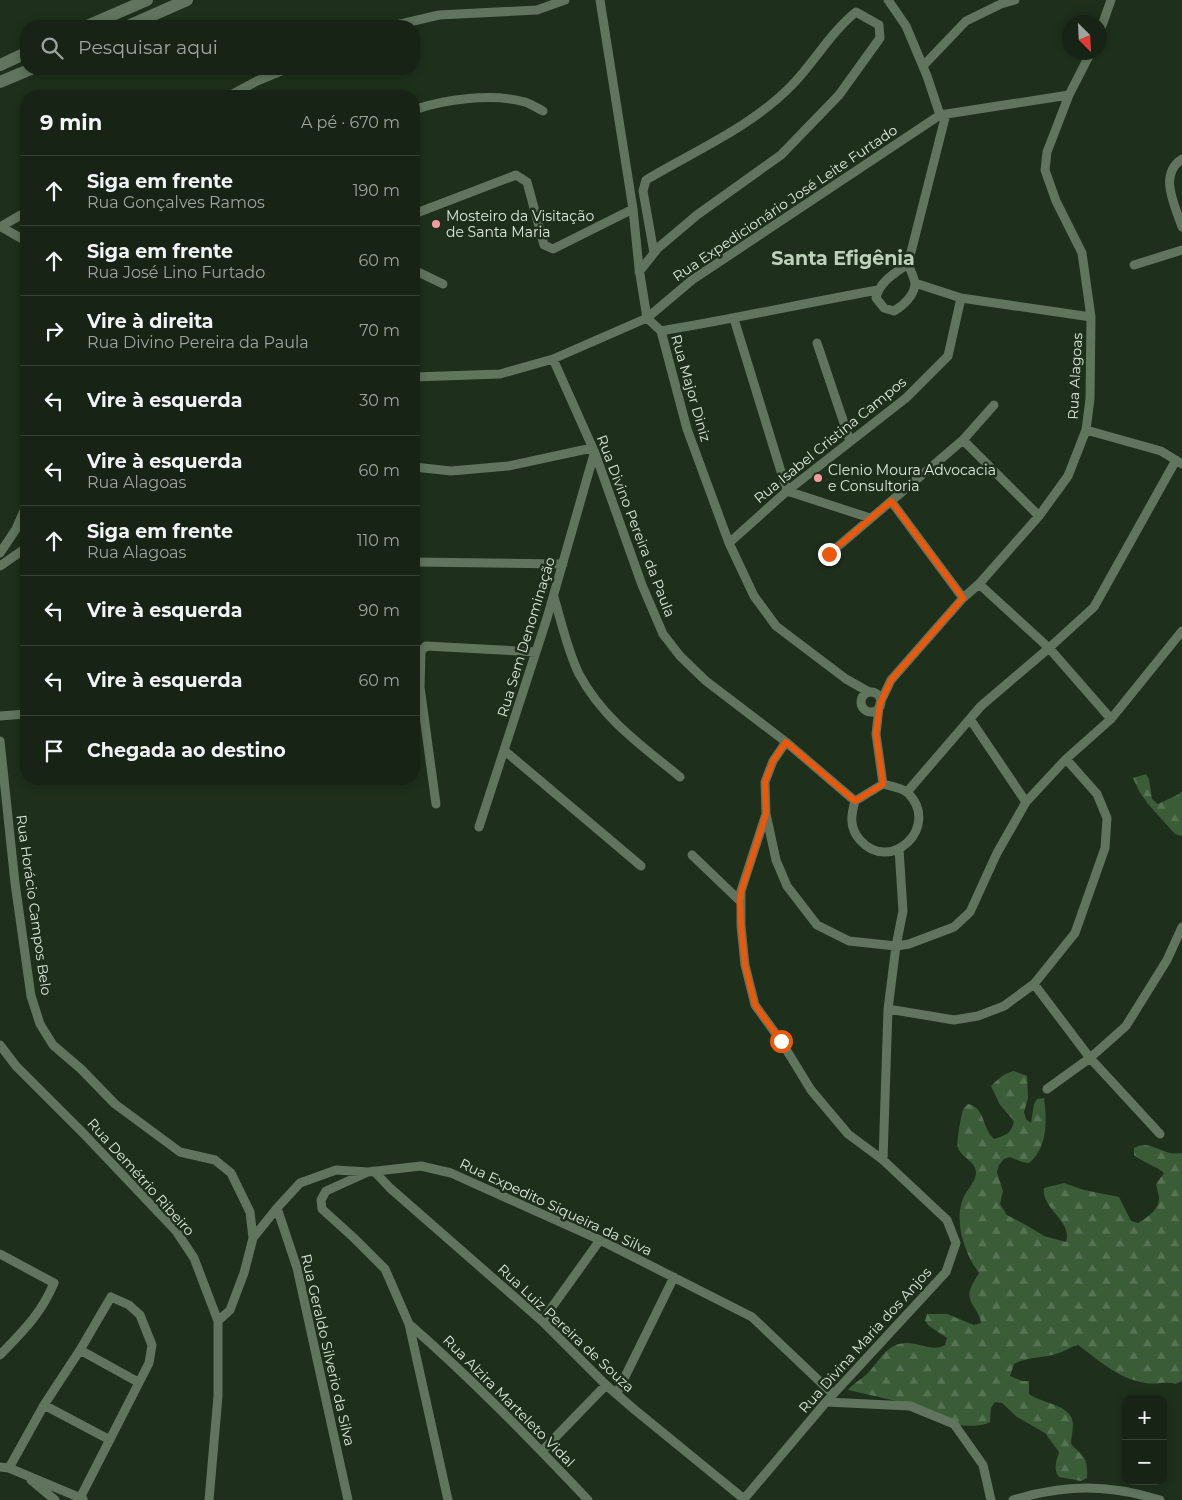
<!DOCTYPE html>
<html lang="pt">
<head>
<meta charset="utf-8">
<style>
  body { margin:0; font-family:Montserrat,sans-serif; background:#232f22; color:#f1f3f6 }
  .controls { position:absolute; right:15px; bottom:15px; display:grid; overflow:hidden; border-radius:10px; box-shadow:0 2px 8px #0003 }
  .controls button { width:45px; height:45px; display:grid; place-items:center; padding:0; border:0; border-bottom:1px solid #354034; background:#162315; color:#f1f3f6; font:25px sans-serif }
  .compass { position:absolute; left:1062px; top:15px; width:45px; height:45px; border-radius:50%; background:#162315; box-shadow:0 2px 8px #0003; rotate:156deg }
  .stop { position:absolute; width:15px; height:15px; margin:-11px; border:4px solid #ea580c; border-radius:50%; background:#fff }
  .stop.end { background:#ea580c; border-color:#fff; box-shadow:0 1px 5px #0008 }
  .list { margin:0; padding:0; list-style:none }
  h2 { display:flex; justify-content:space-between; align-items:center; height:65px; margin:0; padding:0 20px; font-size:21px }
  h2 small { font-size:16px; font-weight:400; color:#9ea4a0 }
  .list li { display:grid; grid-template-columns:32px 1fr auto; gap:15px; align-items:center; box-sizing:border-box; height:70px; padding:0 20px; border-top:1px solid #354034 }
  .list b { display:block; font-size:19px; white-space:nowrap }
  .list p { margin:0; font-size:16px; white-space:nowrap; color:#9ea4a0 }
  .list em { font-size:16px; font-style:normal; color:#9ea4a0 }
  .icon { flex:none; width:28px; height:28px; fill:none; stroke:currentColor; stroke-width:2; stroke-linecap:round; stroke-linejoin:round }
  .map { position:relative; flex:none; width:1182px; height:1500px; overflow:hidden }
  .search { position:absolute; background:#162315; box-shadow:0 2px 8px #0003; left:20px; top:20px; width:400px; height:55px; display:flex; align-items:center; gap:12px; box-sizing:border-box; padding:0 18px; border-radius:20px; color:#9ea4a0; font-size:19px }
  .panel { position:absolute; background:#162315; box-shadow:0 2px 8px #0003; left:20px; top:90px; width:400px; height:695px; border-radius:20px }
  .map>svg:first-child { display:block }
  .forest { fill:url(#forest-firs) }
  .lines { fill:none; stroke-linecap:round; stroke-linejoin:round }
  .street { stroke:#60745e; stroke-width:9 }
  .secondary { stroke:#60745e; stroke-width:12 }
  .route { stroke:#ea580c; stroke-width:6 }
  .poi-dot { fill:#f59b9d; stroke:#1e2f1c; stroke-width:2 }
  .labels { text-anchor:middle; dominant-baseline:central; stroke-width:5; stroke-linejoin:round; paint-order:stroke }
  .street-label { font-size:14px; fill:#dce7db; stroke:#1e2f1c }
  .poi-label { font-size:14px; fill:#dce7db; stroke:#1e2f1c; text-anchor:start }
  .district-label { font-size:19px; font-weight:bold; fill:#bcd2b9; stroke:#1e2f1c }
</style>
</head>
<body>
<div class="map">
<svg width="1182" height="1500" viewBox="0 0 1182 1500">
  <defs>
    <pattern id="forest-firs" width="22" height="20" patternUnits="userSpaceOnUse" patternTransform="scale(1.25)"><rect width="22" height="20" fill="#3a5c37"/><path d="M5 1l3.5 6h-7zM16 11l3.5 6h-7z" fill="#567353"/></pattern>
  </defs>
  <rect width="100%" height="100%" fill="#1e2f1c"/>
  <!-- forest -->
  <path class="forest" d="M1146 774 1149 779 1152 799 1158 804 1179 794 1182 791V836L1175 834 1148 804 1139 791 1133 778Z
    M1014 1071 1027 1076 1028 1098 1024 1112 1026 1119 1031 1123 1034 1104 1037 1099 1044 1098C1047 1121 1048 1147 1029 1163L1022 1162 1010 1157 1004 1159 999 1165 997 1172 1003 1191 1000 1204 1007 1215 1026 1225 1044 1236 1066 1242C1073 1221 1041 1209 1044 1188L1064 1183 1084 1190 1119 1197 1131 1221 1138 1223C1147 1218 1160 1209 1159 1197 1158 1193 1157 1188 1156 1184L1164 1173C1155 1165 1143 1163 1134 1155V1148C1147 1140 1157 1150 1170 1153 1174 1154 1178 1153 1182 1153V1381L1175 1384C1165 1381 1155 1385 1145 1383 1117 1378 1100 1361 1078 1345 1070 1347 1064 1352 1056 1354 1042 1358 1027 1357 1014 1364L1010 1376 1022 1381H1029V1394C1042 1404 1073 1404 1073 1425 1073 1431 1071 1437 1071 1444 1085 1458 1088 1458 1087 1478L1081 1481 1059 1477C1053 1469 1056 1462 1059 1452L1045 1433 1017 1417 1002 1403 995 1402 991 1408 990 1422C982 1427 965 1426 956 1425L905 1403 848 1390C854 1383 862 1379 869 1372 881 1359 887 1343 907 1343 920 1343 933 1352 945 1345L947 1338 929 1326 925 1321 927 1314H947L974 1325 981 1323C980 1311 966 1302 970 1290 972 1284 976 1278 979 1273 964 1253 953 1220 964 1196 968 1189 976 1181 976 1172 975 1161 962 1158 958 1148 956 1143 961 1116 963 1110 964 1108 966 1106 968 1104 985 1107 982 1128 994 1139 1006 1135 1011 1134 1014 1121L1000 1105 991 1086C998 1079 1004 1073 1014 1071Z"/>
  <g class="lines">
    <!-- street -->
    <path class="street" d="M600 0 633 209 639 268 647 318 661 331 687 429 729 543 754 596 776 626 846 679 869 692
      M888 0 906 26 927 76 940 115
      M392 26 439 15 537 10 565 0
      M1100 31 1111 0
      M923 66 966 21 1001 4 1015 0
      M229 96 257 81 286 69
      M414 110C444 99 493 93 525 102 531 104 537 108 543 111
      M1182 159C1158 175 1175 205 1182 227
      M414 214 516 175 527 182 544 245 553 249 633 209
      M0 227 26 212
      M1 227 26 241
      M908 264 946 114
      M908 264C910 269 914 277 915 283 915 295 903 306 894 311L884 308 876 298C879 282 895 273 908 264Z
      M1134 265 1182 250
      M414 270 443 284
      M639 272 658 248 697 215 781 155 839 95 880 38 879 25 856 12C831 32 815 61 793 84 752 127 696 150 646 180L643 191 654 253
      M915 283 961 298 1091 317
      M734 319 787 491 870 518
      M661 331C734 319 805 303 878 290
      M817 343 850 441
      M553 359 595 453 642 585 663 634 680 656 706 681 786 742 855 801
      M414 377 500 374 553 359 647 318 692 280 940 115 1069 95
      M1086 430 1161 451 1182 464
      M963 440 1039 516
      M414 467 451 471 508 466 592 448
      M891 501 963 598
      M729 543 787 491 906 398 948 356 961 298
      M0 553 16 529 26 506
      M829 554 963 440 994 405
      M414 562 563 564
      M0 566 26 548
      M979 584 1049 648 1111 719
      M554 597C561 621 568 652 579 674 603 719 642 746 680 777
      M414 679 420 687 436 804
      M420 687 421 651 426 646 536 652
      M861 702a10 10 0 1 1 20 0a10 10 0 1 1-20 0Z
      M880 703 891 680 963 598 979 584 1039 516 1068 476 1086 430 1090 399 1091 317 1082 253 1056 201 1045 170 1047 152 1069 95 1091 52
      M879 707 876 734 883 784
      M0 716 26 714
      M970 719 1026 802
      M0 741 15 883 31 996 40 1024 53 1045 81 1069 115 1104 180 1152 215 1160 231 1173 250 1212 253 1238 244 1273 230 1310 218 1321
      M786 742 773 761 765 782 766 814 776 860 787 886 817 925 849 941 896 946 909 944 954 927 970 912 997 853 1026 802 1066 759 1111 719 1182 631
      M505 751 641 866
      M883 784C890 786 903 788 908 793 941 826 891 875 860 840 849 828 851 815 855 801Z
      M907 792 981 706 1049 648 1094 607 1176 460
      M479 827 547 618 594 454
      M692 855 740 901
      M1034 984 1090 1058 1126 1026 1167 960 1182 927
      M888 1009 954 1020 978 1016 1004 1006 1034 984 1075 933 1105 848 1107 818 1097 794 1066 759
      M0 1045 16 1066 84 1134 176 1231 194 1258 218 1321V1396L209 1500
      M1047 1089 1090 1058 1160 1134
      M883 1160 888 1009 896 946 903 911 899 849
      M374 1171 390 1188 542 1321 606 1385 635 1410 744 1499
      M368 1172 326 1191 321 1200 322 1209 354 1238 385 1269 409 1324 448 1500
      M277 1208 297 1268 348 1500
      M253 1238 277 1208 300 1183 336 1170 368 1172 421 1166 451 1173 600 1240 752 1317 833 1394
      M0 1254 54 1283C41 1314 23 1331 0 1355
      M542 1321 600 1240
      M409 1324C472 1379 530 1439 588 1500
      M80 1350 138 1382
      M617 1393 674 1277
      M826 1402 910 1406 954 1424 983 1465 991 1500
      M44 1405 110 1440
      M542 1451 606 1385
      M0 1467 9 1468 83 1499
      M9 1468 44 1405 80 1350 111 1297 129 1305 140 1315 152 1345 149 1363 80 1498
      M31 1480 55 1500
      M744 1499 826 1402 946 1272 956 1243 947 1220 883 1160 848 1134 811 1090 781 1041 755 1005 745 965 741 926V891L766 814
      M1013 1500C1065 1484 1108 1484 1160 1500"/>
    <!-- secondary -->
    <path class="secondary" d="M87 26 147 0
      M128 26 187 0
      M0 65 26 53
      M0 82 31 69"/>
  </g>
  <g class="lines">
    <!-- route -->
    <path class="route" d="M781 1041 755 1005 745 965 741 926 740 901 741 892 766 814 765 782 773 761 786 742 855 801 883 784 876 734 880 704 891 680 963 598 891 501 829 554"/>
  </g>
  <!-- markers -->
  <g class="poi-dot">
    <circle cx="436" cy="224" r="5"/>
    <circle cx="818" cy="478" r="5"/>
  </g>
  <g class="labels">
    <!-- street labels -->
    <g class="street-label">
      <text transform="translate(785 203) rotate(-34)">Rua Expedicionário José Leite Furtado</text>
      <text transform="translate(1075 376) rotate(-87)">Rua Alagoas</text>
      <text transform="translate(691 388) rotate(74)">Rua Major Diniz</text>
      <text transform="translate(830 440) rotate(-39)">Rua Isabel Cristina Campos</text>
      <text transform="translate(636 526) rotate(69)">Rua Divino Pereira da Paula</text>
      <text transform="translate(526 637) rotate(-73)">Rua Sem Denominação</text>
      <text transform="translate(34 905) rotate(82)">Rua Horácio Campos Belo</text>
      <text transform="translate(141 1177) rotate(48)">Rua Demétrio Ribeiro</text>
      <text transform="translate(556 1207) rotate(25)">Rua Expedito Siqueira da Silva</text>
      <text transform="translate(566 1328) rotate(43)">Rua Luiz Pereira de Souza</text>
      <text transform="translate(865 1340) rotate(-48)">Rua Divina Maria dos Anjos</text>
      <text transform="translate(328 1350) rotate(77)">Rua Geraldo Silverio da Silva</text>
      <text transform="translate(509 1401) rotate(45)">Rua Alzira Marteleto Vidal</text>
    </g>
    <!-- poi labels -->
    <g class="poi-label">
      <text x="446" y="216">Mosteiro da Visitação<tspan x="446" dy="16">de Santa Maria</tspan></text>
      <text x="828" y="470">Clenio Moura Advocacia<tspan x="828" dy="16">e Consultoria</tspan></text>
    </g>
    <!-- district labels -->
    <g class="district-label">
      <text x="843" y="258">Santa Efigênia</text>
    </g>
  </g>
</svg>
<div class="controls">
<button>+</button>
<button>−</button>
</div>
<svg class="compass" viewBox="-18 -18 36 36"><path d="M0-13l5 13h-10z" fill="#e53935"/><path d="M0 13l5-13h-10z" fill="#9ea4a0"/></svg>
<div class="stop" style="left:781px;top:1041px"></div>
<div class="stop end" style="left:829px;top:554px"></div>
<div class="search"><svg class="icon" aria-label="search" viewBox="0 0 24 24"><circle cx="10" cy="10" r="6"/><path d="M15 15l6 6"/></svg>Pesquisar aqui</div>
<section class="panel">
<h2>9 min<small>A pé · 670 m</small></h2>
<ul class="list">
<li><svg class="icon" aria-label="ahead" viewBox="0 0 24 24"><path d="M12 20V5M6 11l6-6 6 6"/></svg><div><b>Siga em frente</b><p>Rua Gonçalves Ramos</p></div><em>190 m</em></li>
<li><svg class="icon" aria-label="ahead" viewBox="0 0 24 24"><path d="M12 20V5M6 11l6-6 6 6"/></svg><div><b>Siga em frente</b><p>Rua José Lino Furtado</p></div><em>60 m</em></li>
<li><svg class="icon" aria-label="right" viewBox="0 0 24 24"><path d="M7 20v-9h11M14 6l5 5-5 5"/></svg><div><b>Vire à direita</b><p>Rua Divino Pereira da Paula</p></div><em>70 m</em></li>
<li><svg class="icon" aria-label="left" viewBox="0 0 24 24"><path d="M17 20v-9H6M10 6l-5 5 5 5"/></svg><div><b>Vire à esquerda</b></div><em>30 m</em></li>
<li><svg class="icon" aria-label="left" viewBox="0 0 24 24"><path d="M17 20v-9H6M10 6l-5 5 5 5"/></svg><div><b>Vire à esquerda</b><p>Rua Alagoas</p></div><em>60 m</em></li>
<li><svg class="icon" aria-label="ahead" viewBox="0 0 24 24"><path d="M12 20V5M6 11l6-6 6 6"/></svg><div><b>Siga em frente</b><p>Rua Alagoas</p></div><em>110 m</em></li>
<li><svg class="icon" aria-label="left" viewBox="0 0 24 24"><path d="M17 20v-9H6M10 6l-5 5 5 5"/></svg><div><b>Vire à esquerda</b></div><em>90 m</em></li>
<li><svg class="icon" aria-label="left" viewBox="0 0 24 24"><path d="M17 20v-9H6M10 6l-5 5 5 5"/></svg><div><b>Vire à esquerda</b></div><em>60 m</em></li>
<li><svg class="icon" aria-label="arrive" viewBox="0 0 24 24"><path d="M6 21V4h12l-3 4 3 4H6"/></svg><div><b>Chegada ao destino</b></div></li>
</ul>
</section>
</div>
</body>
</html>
